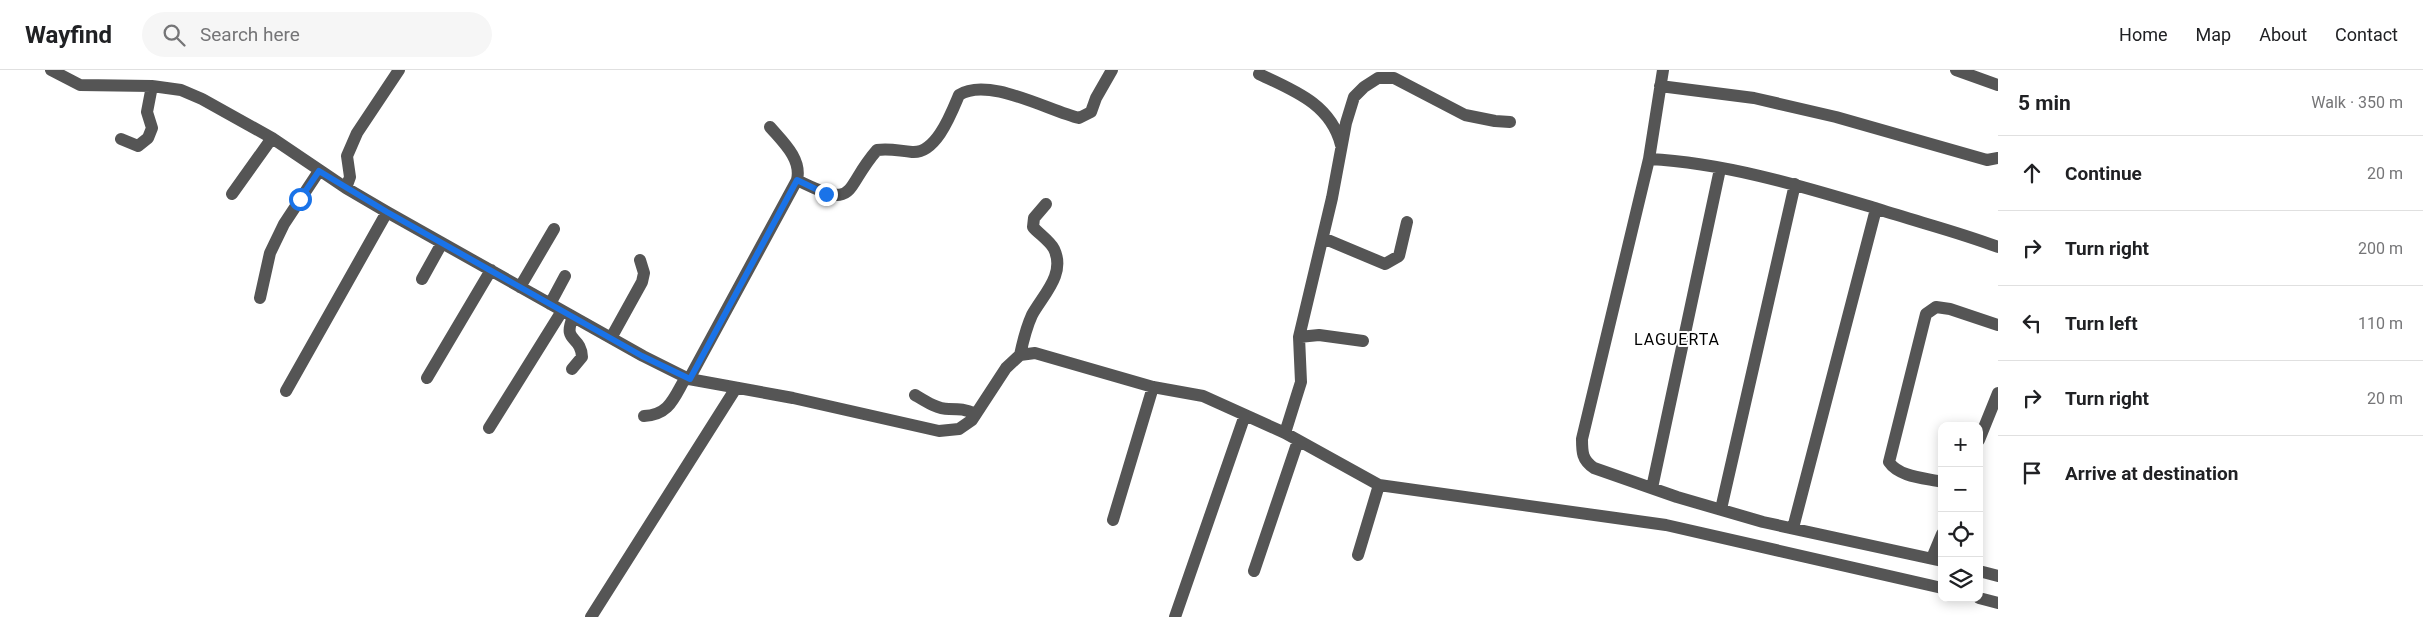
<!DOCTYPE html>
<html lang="en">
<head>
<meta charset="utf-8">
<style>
  body { margin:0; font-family:Roboto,sans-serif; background:#f6f6f6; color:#202124 }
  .controls { position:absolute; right:15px; bottom:15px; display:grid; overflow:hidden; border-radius:10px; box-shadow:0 2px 12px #0003 }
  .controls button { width:45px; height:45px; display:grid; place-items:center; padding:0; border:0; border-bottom:1px solid #e0e0e0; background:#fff; color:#202124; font:25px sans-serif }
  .stop { position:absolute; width:15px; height:15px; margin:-11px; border:4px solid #1a73e8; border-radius:50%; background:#fff }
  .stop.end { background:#1a73e8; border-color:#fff; box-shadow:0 1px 5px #0008 }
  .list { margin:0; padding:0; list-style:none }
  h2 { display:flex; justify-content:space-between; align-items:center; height:65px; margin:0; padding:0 20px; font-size:21px }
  h2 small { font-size:16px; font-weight:400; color:#757577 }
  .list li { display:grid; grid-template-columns:32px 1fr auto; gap:15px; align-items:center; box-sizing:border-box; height:75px; padding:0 20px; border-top:1px solid #e0e0e0 }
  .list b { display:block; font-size:19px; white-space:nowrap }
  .list em { font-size:16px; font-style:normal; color:#757577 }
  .icon { flex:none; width:28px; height:28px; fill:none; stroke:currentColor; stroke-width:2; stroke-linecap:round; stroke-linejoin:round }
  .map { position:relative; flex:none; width:1998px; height:547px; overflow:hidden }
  header { display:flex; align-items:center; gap:30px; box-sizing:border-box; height:70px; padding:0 25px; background:#fff; border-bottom:1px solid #e0e0e0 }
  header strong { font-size:24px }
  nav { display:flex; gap:28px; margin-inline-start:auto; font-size:18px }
  .search { width:350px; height:45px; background:#f6f6f6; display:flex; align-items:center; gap:12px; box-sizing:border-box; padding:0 18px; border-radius:28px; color:#757577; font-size:19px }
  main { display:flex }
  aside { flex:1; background:#fff }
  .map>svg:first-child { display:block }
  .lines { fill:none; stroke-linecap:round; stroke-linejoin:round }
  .minor { stroke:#555; stroke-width:12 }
  .route { stroke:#1a73e8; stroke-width:6 }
  .labels { text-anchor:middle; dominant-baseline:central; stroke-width:4; stroke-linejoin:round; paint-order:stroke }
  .quarter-label { font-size:16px; letter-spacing:1px; fill:#000; stroke:#fff }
</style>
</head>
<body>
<header>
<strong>Wayfind</strong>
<div class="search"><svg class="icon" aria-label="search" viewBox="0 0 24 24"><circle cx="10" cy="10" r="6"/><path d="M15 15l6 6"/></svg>Search here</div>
<nav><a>Home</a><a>Map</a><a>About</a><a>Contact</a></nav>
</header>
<main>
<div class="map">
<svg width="1998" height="547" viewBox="0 0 1998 547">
  <rect width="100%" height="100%" fill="#fff"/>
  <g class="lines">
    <!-- minor -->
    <path class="minor" d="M51 0 80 15 152 16 181 20 202 29 272 68 346 118 387 142 643 286 689 309 793 328 939 361 959 359 972 350 1006 298 1020 285 1035 283 1153 317 1203 326 1285 363 1379 415 1666 455 1942 518
      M1663 0 1649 89 1582 369C1582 382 1582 390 1594 398L1677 427 1763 452 1942 491
      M1956 0 1998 15
      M1259 4C1293 20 1331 34 1341 75
      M1660 16 1754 28 1836 47 1987 90 1998 88
      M121 69 138 76 148 68 152 58 147 42 152 16
      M1649 89C1727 93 1804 117 1878 139 1918 152 1959 162 1998 177
      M797 110C859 141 842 120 877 80 890 78 899 81 912 82 936 84 951 44 959 25 988 6 1049 41 1079 48L1091 42 1096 28 1112 0
      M346 118 350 107 347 86 357 63 399 0
      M232 124 272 68
      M1323 168 1385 194 1399 186 1407 152
      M422 209 442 173
      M520 217 554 159
      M260 228 270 183 284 154 319 101
      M550 234 565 206
      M1299 267 1319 265 1363 271
      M611 268 642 212 644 203 640 190
      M1020 285C1023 271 1026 258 1032 245 1043 225 1066 204 1054 179 1050 171 1039 164 1033 157L1034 148 1046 134
      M572 299 582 287C581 265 562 273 573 247
      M427 308 491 200
      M689 309 797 110C802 89 783 72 770 57
      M286 321 387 142
      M915 325C925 331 937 339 949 339 960 339 965 339 976 344
      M644 346C670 345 674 327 686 307
      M489 358 562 241
      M1285 363 1301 312 1299 267 1332 128 1346 53 1354 27 1364 17 1378 8H1394L1465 45 1495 51 1510 52
      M1979 370 1998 323
      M1942 412C1925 408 1899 407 1889 392L1926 244 1936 237 1950 239 1998 255
      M1652 418 1720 99
      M1721 439 1795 114
      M1113 450 1153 317
      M1793 458 1876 139
      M1358 485 1379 415
      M1932 488 1942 464
      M1254 501 1298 371
      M1979 501 1998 506
      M1979 528 1998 533
      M591 547 736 318
      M1175 547 1245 345"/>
  </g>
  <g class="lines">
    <!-- route -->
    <path class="route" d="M300 129 319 101 387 142 642 286 690 309 797 110 826 124"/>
  </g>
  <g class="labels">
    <!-- quarter labels -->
    <g class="quarter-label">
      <text x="1677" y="269">LAGUERTA</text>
    </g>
  </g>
</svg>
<div class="controls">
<button>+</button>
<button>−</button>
<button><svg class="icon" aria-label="locate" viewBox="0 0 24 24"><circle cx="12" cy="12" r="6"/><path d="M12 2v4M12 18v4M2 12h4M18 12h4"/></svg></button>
<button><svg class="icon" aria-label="layers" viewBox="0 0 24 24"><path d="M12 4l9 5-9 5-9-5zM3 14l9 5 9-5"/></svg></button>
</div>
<div class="stop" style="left:300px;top:129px"></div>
<div class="stop end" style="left:826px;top:124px"></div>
</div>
<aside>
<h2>5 min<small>Walk · 350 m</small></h2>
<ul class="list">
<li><svg class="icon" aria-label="ahead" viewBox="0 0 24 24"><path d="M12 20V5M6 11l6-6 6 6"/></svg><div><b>Continue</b></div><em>20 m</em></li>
<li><svg class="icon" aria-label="right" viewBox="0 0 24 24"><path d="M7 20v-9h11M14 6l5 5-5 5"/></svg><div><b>Turn right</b></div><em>200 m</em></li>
<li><svg class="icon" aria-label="left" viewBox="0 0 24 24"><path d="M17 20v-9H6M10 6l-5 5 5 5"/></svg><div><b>Turn left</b></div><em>110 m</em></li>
<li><svg class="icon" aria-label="right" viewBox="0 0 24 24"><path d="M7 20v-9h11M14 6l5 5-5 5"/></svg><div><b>Turn right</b></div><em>20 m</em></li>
<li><svg class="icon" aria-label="arrive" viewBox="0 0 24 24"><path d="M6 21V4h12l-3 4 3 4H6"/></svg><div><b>Arrive at destination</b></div></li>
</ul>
</aside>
</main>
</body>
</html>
